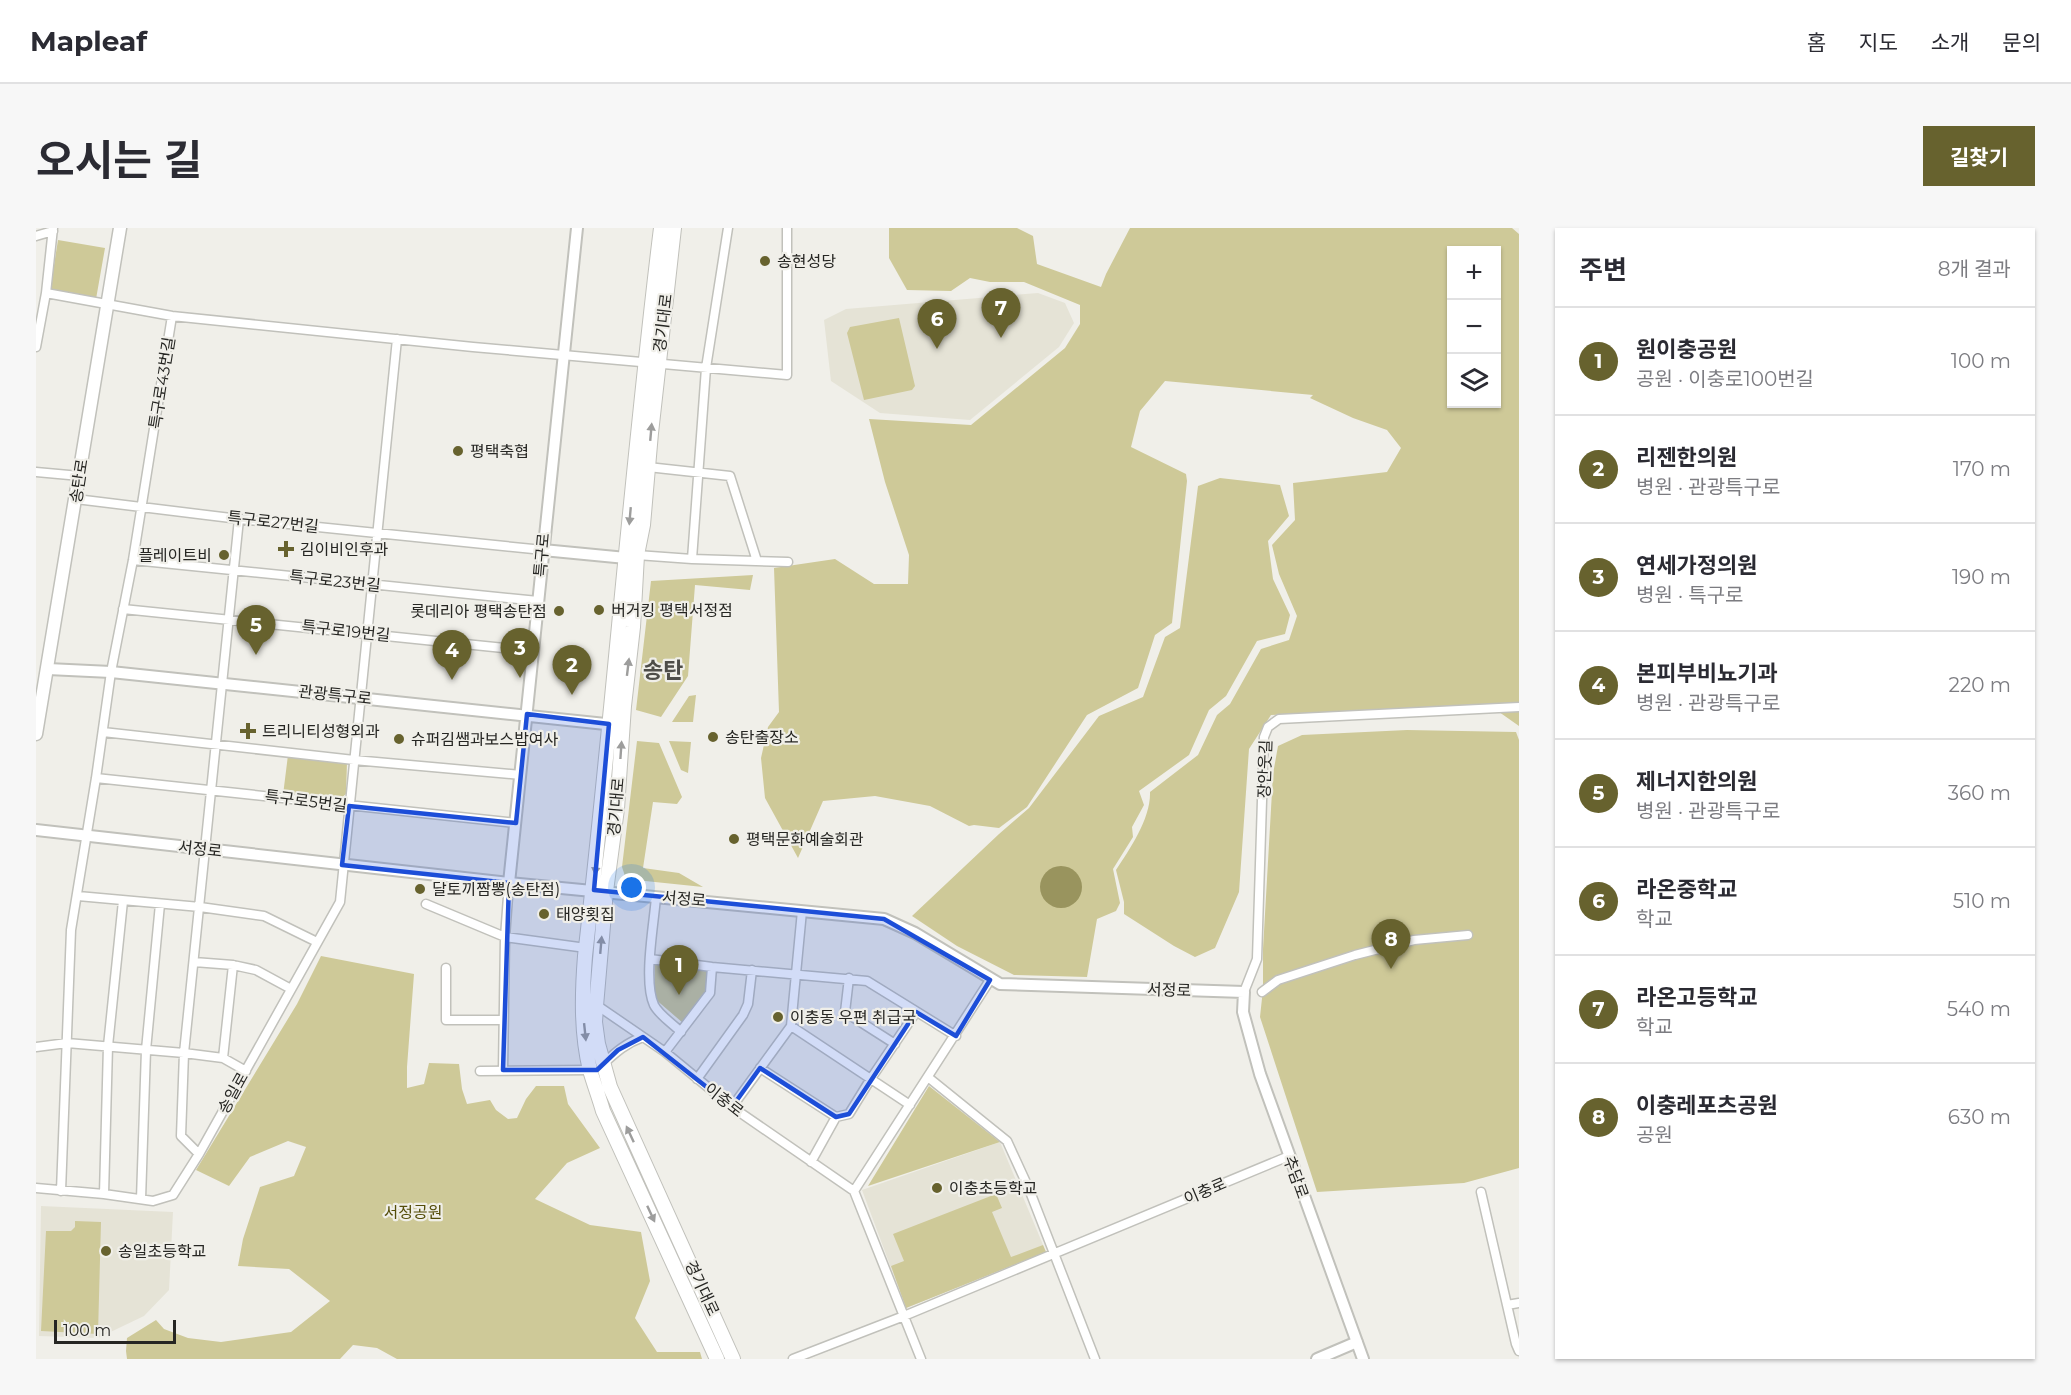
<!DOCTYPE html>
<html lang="ko">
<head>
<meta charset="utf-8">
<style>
  body { margin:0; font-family:Montserrat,"Noto Sans KR",sans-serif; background:#f7f7f7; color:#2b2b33 }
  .controls { position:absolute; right:18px; top:18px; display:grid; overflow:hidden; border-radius:0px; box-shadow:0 2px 4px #0004 }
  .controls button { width:54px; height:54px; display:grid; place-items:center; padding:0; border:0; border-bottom:2px solid #e1e1e2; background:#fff; color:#2b2b33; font:30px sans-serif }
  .scale { position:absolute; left:18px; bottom:15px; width:122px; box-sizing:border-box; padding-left:6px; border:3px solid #262623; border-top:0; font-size:16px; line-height:21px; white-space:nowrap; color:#262623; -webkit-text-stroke:4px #f0efe9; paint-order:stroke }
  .you { position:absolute; left:596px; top:660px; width:21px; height:21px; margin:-15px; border:4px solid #fff; border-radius:50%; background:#1a73e8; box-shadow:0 0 0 9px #1a73e833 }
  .badge { display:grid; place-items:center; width:39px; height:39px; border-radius:50%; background:#67622e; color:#fff; font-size:20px; font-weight:700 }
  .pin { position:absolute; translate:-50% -50px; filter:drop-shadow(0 2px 3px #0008) }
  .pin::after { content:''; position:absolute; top:32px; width:21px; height:18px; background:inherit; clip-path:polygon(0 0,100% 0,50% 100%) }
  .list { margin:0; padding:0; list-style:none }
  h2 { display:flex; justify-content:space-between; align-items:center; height:78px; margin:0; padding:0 24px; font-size:26px }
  h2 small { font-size:20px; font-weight:400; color:#7c7c81 }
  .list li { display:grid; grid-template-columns:39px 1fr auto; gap:18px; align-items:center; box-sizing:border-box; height:108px; padding:0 24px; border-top:2px solid #e1e1e2 }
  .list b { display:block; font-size:22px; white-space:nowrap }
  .list p { margin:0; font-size:20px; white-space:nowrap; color:#7c7c81 }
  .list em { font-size:20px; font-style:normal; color:#7c7c81 }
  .icon { flex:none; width:33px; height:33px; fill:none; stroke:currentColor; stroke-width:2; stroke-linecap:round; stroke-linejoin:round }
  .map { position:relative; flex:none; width:1483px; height:1131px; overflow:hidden; border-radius:0px }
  header { display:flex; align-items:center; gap:36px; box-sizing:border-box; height:84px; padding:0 30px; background:#fff; border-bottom:2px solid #e1e1e2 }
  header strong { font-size:28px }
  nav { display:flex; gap:33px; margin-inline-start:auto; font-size:21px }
  .intro { display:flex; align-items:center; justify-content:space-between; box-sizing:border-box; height:144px; padding:0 36px }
  h1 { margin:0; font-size:42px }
  .button { padding:15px 27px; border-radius:0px; background:#67622e; color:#fff; font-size:21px; font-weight:700 }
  main { display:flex; gap:36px; padding:0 36px }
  aside { flex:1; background:#fff; border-radius:0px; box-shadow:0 2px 4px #0004 }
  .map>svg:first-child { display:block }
  .built { fill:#e5e3d6 }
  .green { fill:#cec998; fill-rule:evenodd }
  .water { fill:#99945e }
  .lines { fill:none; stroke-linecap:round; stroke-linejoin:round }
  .minor-casing { stroke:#c1c1bb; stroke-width:11 }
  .tertiary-casing { stroke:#c1c1bb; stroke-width:14 }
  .secondary-casing { stroke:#c1c1bb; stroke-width:15 }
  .primary-casing { stroke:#c1c1bb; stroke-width:16 }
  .minor { stroke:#fff; stroke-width:8 }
  .tertiary { stroke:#fff; stroke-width:10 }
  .secondary { stroke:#fff; stroke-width:12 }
  .primary { stroke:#fff; stroke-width:14 }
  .oneway { fill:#9d9d9c }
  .marked { fill:#1d4ed8; fill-opacity:0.2; stroke:#1d4ed8; stroke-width:4.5; stroke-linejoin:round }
  .poi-dot { fill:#67622e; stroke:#f0efe9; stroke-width:2 }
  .labels { text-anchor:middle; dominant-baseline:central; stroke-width:4.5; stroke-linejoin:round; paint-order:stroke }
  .poi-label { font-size:16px; fill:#262623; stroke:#f0efe9; text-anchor:start }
  .street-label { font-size:16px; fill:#262623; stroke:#f0efe9 }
  .park-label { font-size:16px; fill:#544d09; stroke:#f0efe9 }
  .district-label { font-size:22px; font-weight:bold; fill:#4e4d48; stroke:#f0efe9 }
</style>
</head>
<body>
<header>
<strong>Mapleaf</strong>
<nav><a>홈</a><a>지도</a><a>소개</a><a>문의</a></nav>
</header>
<div class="intro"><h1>오시는 길</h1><a class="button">길찾기</a></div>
<main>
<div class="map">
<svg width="1483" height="1131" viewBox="0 0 1483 1131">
  <rect width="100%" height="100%" fill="#f0efe9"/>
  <!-- built -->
  <path class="built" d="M1002 65 1029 75 1038 95 1023 119 934 192 844 185 795 153 788 92 810 81Z
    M964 914 1010 1024 870 1080 826 962Z
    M5 978 137 984 133 1062 108 1088 62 1110 3 1108Z"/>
  <!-- green -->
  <path class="green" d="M853 0H981L997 8 1001 36 1065 59 1070 46 1094 0H1476L1483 6V498L1456 479 1235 487 1213 521 1203 664 1179 720 1159 729 1138 718 1088 686V674L1080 642C1094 621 1115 590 1114 564L1162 527 1181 487 1194 476 1225 421 1253 412 1261 388 1243 346 1236 317 1259 292 1257 255 1351 244 1365 220 1351 202 1317 190 1274 170 1277 167 1129 153 1104 183 1095 219 1150 246 1151 253 1136 395 1119 407 1102 460 1051 487 991 579 963 600 938 597 933 598 894 578 839 568 787 573 762 630 729 570 725 530 732 499 743 484 738 340 799 331 838 356H872L873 327 849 254 833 191 935 197 1029 120 1044 96V77L988 54H954L934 50 915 63 871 62 853 30ZM1416 22H1460V176H1416Z
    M22 12 69 20 60 71 14 62Z
    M863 90 879 158 876 162 828 172 811 105 814 99Z
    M1184 250 1244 257 1253 288 1232 313 1237 351 1254 387 1249 406 1221 413 1190 468 1173 482 1153 527 1103 563 1108 577 1096 599 1097 609 1077 641 1084 675 1080 683 1061 691 1051 749 978 747 921 718 876 688 963 606 993 580 1063 488 1107 469 1129 409 1144 400 1162 258Z
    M717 347 714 362 659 357 652 448 625 489 600 482 615 353Z
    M660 467 657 494H636L653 468Z
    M1371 502 1480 504 1483 512V940L1428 955 1281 964 1224 789 1227 761V721L1237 546 1242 518 1266 507Z
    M601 513 623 515 646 569 641 576 617 574 607 640 643 645 667 659 590 651 586 639Z
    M633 513 655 514 652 545 645 542Z
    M252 527 311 534 310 566 299 575 247 567Z
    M285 728 378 746 371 839V860L388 856 393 835 423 836 426 861 431 876 454 872 460 882 472 891 481 890 490 871 500 858H528L532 876 564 920 531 935 499 971 554 997 605 1004 614 1053 599 1090 621 1124H664L666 1131H361L341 1120 317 1117 304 1131H91L90 1123 91 1110 120 1092 128 1101 152 1110 185 1114 255 1104 294 1073 253 1041 202 1038 207 1011 224 959 258 948 270 919 252 913 214 929 193 958 160 942 261 776Z
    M619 733 672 739 670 763 647 795 618 770Z
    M893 858 964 914 832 958Z
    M960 966 966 980 956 984 975 1029 1007 1017 1010 1024 870 1080 855 1038 868 1033 857 1006Z
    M39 993 65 994 62 1106 5 1103 10 1003H35L39 999Z"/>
  <!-- water -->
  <path class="water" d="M1004 659a21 21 0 1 1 42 0a21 21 0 1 1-42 0Z"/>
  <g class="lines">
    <defs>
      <path id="minor" d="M0 8 17 3
        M10 65 136 88 437 119 751 147V0
        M0 119 10 65 17 0
        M612 239 694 248 721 333
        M0 244 44 248
        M40 271 203 291 507 322
        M601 327 656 331 670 140 692 0
        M656 331 752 334
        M97 332 502 373
        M87 381 497 423
        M67 504 318 532 485 547
        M60 550 480 595
        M42 668 164 679 228 688 281 714
        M620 669C618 696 607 753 618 777 623 787 637 796 645 804
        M390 676 469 709 550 720
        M614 731 676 739 831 753 920 808
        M158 734 197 737 220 742 255 761
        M410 740V792H467
        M813 750 809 784 859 816
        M1208 764 1221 731 1228 509 1232 499 1243 491 1483 479
        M1226 764 1242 752 1319 727 1378 712 1432 707
        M559 776 629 824 696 879 818 963 885 1131
        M755 798 874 877
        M0 819 31 815 148 825 187 830 210 843
        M629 824 674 765 676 739
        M187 830 197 737
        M567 836C580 824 590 815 607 809
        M724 840 800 889
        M467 842 469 709 473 655
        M444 843 555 842
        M893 850 971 913 993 961 1059 1131
        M661 851 707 787 712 776 716 742
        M696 879 755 798 766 683
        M163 926 145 908 148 825 203 291
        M775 934 800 889 813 886 834 852 880 784
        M0 960 68 966 117 973 137 967 163 926 304 674 361 111
        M25 963 35 702 60 550 75 444 97 332 136 88
        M818 963 954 752
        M1445 964 1480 1116 1483 1123
        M68 966 72 818 87 673
        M105 971 110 822 124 676
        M1471 1077 1483 1075
        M757 1131 868 1088 1253 928"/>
      <path id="tertiary" d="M507 322 590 330
        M12 441 75 444 579 497
        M0 602 473 655 848 691 879 705 964 756 1208 764 1207 784 1224 846 1327 1131
        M473 655 541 0
        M1281 1131 1321 1114"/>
      <path id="secondary" d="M0 506 84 0"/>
      <path id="primary" d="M625 0C595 242 577 486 549 728 546 766 545 805 554 842 558 856 563 869 567 883L681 1131
        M638 0 615 205 607 297 601 327 597 399 588 478 581 581 570 663 560 778 559 794 562 816 574 859 697 1131"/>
    </defs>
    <!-- minor casing -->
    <use href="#minor" class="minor-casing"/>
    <!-- tertiary casing -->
    <use href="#tertiary" class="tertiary-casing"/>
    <!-- secondary casing -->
    <use href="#secondary" class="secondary-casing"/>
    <!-- primary casing -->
    <use href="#primary" class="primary-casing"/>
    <!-- minor -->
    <use href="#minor" class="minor"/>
    <!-- tertiary -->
    <use href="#tertiary" class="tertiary"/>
    <!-- secondary -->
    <use href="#secondary" class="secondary"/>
    <!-- primary -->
    <use href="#primary" class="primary"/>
  </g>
  <!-- one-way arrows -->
  <defs><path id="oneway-solid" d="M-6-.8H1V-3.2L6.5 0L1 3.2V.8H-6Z" transform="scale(1.5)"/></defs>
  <g class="oneway">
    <use href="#oneway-solid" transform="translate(615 204) rotate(-85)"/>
    <use href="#oneway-solid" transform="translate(594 288) rotate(95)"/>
    <use href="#oneway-solid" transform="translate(592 439) rotate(-83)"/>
    <use href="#oneway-solid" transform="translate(585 522) rotate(-86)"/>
    <use href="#oneway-solid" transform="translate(560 638) rotate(96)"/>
    <use href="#oneway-solid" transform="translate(565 717) rotate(-85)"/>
    <use href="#oneway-solid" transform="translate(549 804) rotate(84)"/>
    <use href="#oneway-solid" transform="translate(594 906) rotate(-115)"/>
    <use href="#oneway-solid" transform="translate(615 986) rotate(65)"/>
  </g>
  <!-- marked area -->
  <path class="marked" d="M491 486 573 496 558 662 848 691 954 752 920 808 880 784 813 886 800 889 724 840 696 879 607 809 582 822 561 842H467L473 655 306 637 313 578 480 595Z"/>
  <!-- markers -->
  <g class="poi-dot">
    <circle cx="729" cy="33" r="6"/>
    <circle cx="422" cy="223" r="6"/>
    <path d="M247 312h6v6h6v6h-6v6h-6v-6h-6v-6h6z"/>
    <circle cx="188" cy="327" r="6"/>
    <circle cx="563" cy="382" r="6"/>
    <circle cx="523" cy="383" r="6"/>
    <path d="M209 494h6v6h6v6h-6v6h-6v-6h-6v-6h6z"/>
    <circle cx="677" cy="509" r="6"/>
    <circle cx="363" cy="511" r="6"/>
    <circle cx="698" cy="611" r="6"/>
    <circle cx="384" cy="661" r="6"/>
    <circle cx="508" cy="686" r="6"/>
    <circle cx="742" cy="789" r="6"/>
    <circle cx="901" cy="960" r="6"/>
    <circle cx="70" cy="1023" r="6"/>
  </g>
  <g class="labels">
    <!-- poi labels -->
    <g class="poi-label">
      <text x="741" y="33">송현성당</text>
      <text x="434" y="223">평택축협</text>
      <text x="264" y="321">김이비인후과</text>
      <text x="176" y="327" text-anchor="end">플레이트비</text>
      <text x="575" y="382">버거킹 평택서정점</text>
      <text x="511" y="383" text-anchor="end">롯데리아 평택송탄점</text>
      <text x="226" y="503">트리니티성형외과</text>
      <text x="689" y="509">송탄출장소</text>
      <text x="375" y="511">슈퍼김쌤과보스밥여사</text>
      <text x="710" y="611">평택문화예술회관</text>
      <text x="396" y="661">달토끼짬뽕(송탄점)</text>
      <text x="520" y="686">태양횟집</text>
      <text x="754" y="789">이충동 우편 취급국</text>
      <text x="913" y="960">이충초등학교</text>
      <text x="82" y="1023">송일초등학교</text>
    </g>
    <!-- street labels -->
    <g class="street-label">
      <text transform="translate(627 95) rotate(-83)">경기대로</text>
      <text transform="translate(126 155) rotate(-81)">특구로43번길</text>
      <text transform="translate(43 253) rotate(-81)">송탄로</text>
      <text transform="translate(237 294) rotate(6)">특구로27번길</text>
      <text transform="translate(506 327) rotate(-85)">특구로</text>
      <text transform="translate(299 353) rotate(6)">특구로23번길</text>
      <text transform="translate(310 403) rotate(6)">특구로19번길</text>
      <text transform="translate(299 467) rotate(6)">관광특구로</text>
      <text transform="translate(1229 541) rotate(-88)">장안웃길</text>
      <text transform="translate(270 573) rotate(7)">특구로5번길</text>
      <text transform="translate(580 579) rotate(-85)">경기대로</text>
      <text transform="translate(164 621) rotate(6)">서정로</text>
      <text transform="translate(648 671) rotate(5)">서정로</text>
      <text transform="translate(1133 762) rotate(2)">서정로</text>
      <text transform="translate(197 865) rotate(-61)">송일로</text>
      <text transform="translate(688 872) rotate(38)">이충로</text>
      <text transform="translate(1260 949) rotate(70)">추담로</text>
      <text transform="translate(1169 963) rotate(-23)">이충로</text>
      <text transform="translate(666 1060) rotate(65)">경기대로</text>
    </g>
    <!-- park labels -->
    <g class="park-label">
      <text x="377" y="984">서정공원</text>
    </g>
    <!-- district labels -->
    <g class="district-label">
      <text x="627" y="442">송탄</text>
    </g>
  </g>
</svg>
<div class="controls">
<button>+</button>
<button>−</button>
<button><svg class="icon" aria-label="layers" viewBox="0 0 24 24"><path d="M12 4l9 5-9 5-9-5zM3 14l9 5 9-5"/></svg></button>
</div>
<div class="scale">100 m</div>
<div class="you"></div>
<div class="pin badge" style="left:643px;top:767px">1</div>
<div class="pin badge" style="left:536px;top:467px">2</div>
<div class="pin badge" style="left:484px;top:450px">3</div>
<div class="pin badge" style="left:416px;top:452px">4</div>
<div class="pin badge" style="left:220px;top:427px">5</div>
<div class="pin badge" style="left:901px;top:121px">6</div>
<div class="pin badge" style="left:965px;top:110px">7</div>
<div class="pin badge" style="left:1355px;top:741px">8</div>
</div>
<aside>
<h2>주변<small>8개 결과</small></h2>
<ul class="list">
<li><span class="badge">1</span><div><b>원이충공원</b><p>공원 · 이충로100번길</p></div><em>100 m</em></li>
<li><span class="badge">2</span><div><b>리젠한의원</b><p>병원 · 관광특구로</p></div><em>170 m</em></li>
<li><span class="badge">3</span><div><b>연세가정의원</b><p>병원 · 특구로</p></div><em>190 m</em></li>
<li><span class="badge">4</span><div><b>본피부비뇨기과</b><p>병원 · 관광특구로</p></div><em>220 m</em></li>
<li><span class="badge">5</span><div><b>제너지한의원</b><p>병원 · 관광특구로</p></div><em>360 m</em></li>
<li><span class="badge">6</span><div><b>라온중학교</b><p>학교</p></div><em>510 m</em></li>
<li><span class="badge">7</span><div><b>라온고등학교</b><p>학교</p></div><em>540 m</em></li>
<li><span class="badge">8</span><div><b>이충레포츠공원</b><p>공원</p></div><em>630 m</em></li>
</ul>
</aside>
</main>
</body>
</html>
